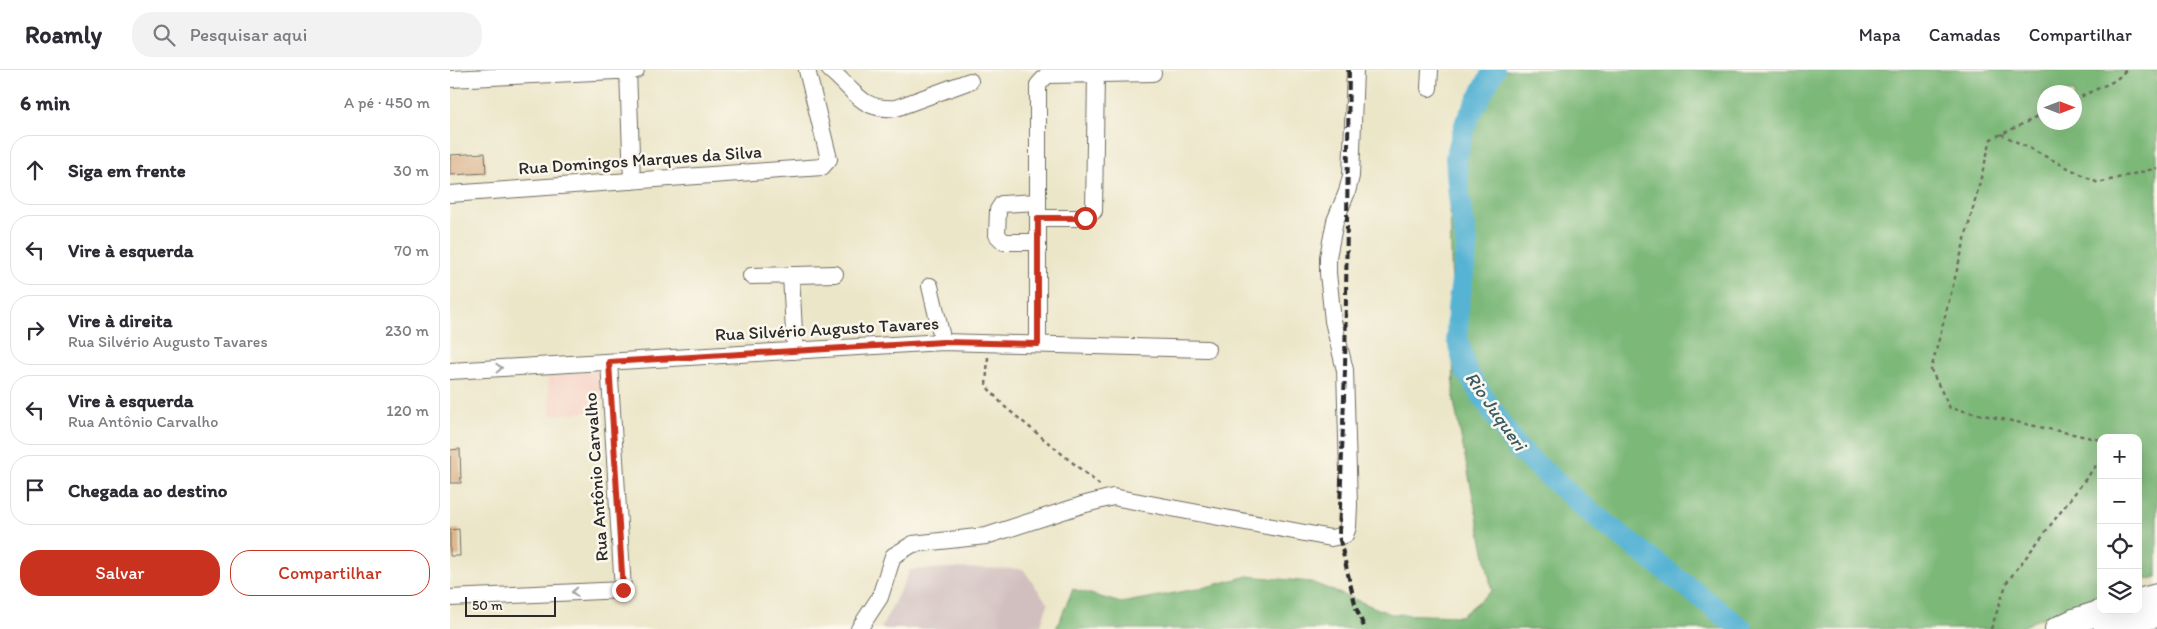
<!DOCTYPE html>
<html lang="pt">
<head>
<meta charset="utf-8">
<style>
  body { margin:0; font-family:Itim,sans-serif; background:#f2f2f3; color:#2b2b33 }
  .controls { position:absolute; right:15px; bottom:15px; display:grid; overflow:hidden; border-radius:10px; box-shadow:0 5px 20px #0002 }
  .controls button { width:45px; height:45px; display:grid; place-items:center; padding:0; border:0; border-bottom:1px solid #e1e1e2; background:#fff; color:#2b2b33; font:25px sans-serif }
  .compass { position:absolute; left:1587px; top:15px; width:45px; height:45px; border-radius:50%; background:#fff; box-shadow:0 5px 20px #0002; rotate:90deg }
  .scale { position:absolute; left:15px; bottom:12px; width:91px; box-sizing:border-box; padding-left:5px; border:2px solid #2b2b2b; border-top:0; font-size:14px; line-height:18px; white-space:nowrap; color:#2b2b2b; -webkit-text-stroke:4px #fbf7ec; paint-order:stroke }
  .stop { position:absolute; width:15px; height:15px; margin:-11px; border:4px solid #c8321e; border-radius:50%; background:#fff }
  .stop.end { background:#c8321e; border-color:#fff; box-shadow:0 1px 5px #0008 }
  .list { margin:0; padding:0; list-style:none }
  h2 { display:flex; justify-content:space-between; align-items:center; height:65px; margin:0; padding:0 20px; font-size:21px }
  h2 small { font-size:16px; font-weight:400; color:#7c7c81 }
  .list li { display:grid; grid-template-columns:32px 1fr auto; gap:15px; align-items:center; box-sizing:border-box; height:70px; margin:0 10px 10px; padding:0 10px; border:1px solid #e1e1e2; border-radius:20px }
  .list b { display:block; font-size:19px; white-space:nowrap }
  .list p { margin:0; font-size:16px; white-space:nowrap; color:#7c7c81 }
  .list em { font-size:16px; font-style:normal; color:#7c7c81 }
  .actions { display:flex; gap:10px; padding:15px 20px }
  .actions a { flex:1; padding:11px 0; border:1px solid #c8321e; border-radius:20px; text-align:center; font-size:18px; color:#c8321e }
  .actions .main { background:#c8321e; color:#fff }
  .icon { flex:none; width:28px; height:28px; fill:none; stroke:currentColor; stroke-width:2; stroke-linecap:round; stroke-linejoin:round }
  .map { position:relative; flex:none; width:1707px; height:559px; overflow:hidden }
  header { display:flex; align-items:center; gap:30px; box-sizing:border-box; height:70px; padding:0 25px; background:#fff; border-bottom:1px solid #e1e1e2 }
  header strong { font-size:24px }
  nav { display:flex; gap:28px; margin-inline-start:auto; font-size:18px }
  .search { width:350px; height:45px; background:#f2f2f3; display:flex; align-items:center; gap:12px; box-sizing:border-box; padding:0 18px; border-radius:20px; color:#7c7c81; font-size:19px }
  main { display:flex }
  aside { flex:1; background:#fff }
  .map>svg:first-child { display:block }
  .built { fill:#f6d1c5 }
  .industrial { fill:#d1bfbf }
  .forest { fill:#7cb878; stroke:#547252; fill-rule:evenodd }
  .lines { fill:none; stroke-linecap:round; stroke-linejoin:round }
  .river { stroke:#56b3d4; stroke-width:22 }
  .building { fill:#dbb58d }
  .minor-casing { stroke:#6f6c62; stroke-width:18 }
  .highway-casing { stroke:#6f6c62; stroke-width:26 }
  .path { stroke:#6f6c62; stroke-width:2.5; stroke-dasharray:4 4; stroke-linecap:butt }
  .minor { stroke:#fff; stroke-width:16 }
  .highway { stroke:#fff; stroke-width:24 }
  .rail { stroke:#2b2b2b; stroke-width:4; stroke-dasharray:8 4; stroke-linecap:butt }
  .oneway { stroke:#a0a0a0 }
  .route { stroke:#c8321e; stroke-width:6 }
  .labels { text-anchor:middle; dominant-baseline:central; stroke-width:5; stroke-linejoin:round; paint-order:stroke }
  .street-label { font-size:18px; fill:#2b2b2b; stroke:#fbf7ec }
  .water-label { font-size:19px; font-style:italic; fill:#3a5b66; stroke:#fbf7ec }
</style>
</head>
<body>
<header>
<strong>Roamly</strong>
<div class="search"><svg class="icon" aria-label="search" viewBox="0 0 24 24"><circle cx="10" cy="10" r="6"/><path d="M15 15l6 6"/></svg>Pesquisar aqui</div>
<nav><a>Mapa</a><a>Camadas</a><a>Compartilhar</a></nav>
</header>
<main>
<aside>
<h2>6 min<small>A pé · 450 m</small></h2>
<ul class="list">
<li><svg class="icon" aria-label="ahead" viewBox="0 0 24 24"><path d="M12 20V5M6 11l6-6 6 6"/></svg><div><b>Siga em frente</b></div><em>30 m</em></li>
<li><svg class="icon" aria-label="left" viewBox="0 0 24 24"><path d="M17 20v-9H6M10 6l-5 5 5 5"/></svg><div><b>Vire à esquerda</b></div><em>70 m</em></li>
<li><svg class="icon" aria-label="right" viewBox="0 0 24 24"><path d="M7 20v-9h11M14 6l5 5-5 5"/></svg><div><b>Vire à direita</b><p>Rua Silvério Augusto Tavares</p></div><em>230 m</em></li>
<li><svg class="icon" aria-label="left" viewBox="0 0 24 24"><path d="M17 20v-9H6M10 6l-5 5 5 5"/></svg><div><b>Vire à esquerda</b><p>Rua Antônio Carvalho</p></div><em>120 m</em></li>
<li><svg class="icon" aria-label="arrive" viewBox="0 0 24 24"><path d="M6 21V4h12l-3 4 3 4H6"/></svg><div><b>Chegada ao destino</b></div></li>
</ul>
<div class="actions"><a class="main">Salvar</a><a>Compartilhar</a></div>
</aside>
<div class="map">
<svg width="1707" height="559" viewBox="0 0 1707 559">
  <rect width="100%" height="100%" fill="#fbf7ec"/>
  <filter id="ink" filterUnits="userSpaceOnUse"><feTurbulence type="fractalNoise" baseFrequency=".02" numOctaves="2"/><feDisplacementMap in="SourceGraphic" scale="10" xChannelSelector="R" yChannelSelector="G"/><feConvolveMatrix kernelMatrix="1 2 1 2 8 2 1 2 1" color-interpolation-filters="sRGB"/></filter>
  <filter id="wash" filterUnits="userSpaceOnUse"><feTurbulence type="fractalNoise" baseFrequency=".0096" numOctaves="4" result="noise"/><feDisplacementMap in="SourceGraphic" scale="20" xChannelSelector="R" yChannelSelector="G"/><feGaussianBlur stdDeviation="1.12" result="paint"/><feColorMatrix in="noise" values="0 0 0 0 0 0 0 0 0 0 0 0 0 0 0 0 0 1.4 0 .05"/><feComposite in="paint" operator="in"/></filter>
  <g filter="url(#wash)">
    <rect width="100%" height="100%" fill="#ece6c9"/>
    <!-- built -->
    <path class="built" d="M149 302 151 341 100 345 98 304Z"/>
    <!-- industrial -->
    <path class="industrial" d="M498 498 573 499 598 534 589 559H431L460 500Z"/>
    <!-- forest -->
    <path class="forest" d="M1036 0H1707V507L1688 512V368H1651V525L1582 552 1569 559H606L623 519 671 533 752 518 798 506 861 512 941 544 1011 546 1042 521 1004 332 999 86ZM1594 22H1624V52H1594Z"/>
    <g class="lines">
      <!-- river -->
      <path class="river" d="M1044 0 1016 52 1006 88 1009 126 1017 177 1008 238 1007 267 1016 301 1066 377 1135 438 1292 559"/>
    </g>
    <g id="blocks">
      <!-- building -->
      <path class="building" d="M35 83 36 103 0 105V85Z
        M10 379 11 413H0V380Z
        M9 459 10 486H0V460Z"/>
    </g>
  </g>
  <g filter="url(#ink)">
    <use href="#blocks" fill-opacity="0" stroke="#6f6c62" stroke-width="1"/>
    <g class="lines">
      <defs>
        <path id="minor" d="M178 0 182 111
          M380 0C404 19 410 41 446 38L520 11
          M0 9 186 0
          M979 18 980 0
          M0 124 372 97 379 89 357 0
          M588 132 552 134 548 140 547 165 554 172H588
          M588 148H635L644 141 646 4
          M341 205 345 281
          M301 206 385 204
          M480 216 493 272
          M588 274V15L597 5 703 3
          M0 301 493 272 757 279
          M0 528 173 520 159 292
          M409 559 430 527 443 486 463 474 536 466 632 435 663 427 881 468 895 465 898 457 899 435 895 300 883 251 878 203V187L885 151 897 122 901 106 905 0"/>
        <path id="highway" d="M1688 531 1707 526
          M1607 559 1624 551 1659 540
          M1656 559 1668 554 1707 545"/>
      </defs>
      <!-- minor casing -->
      <use href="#minor" class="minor-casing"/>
      <!-- highway casing -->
      <use href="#highway" class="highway-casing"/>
      <!-- path -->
      <path class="path" d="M1624 30 1666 10 1676 0
        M1594 44 1541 69 1481 300 1500 338 1651 370
        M1551 64 1648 113 1707 98
        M538 287 536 316 555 337 651 416
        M1541 559 1557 512 1651 389"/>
      <!-- minor -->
      <use href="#minor" class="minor"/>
      <!-- highway -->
      <use href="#highway" class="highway"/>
      <!-- rail -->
      <path class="rail" d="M899 0 895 300 889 466 906 538 915 559"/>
    </g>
    <!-- one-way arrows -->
    <defs><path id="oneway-chevron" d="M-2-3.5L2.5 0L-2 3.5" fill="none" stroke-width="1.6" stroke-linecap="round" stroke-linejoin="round" transform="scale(1.25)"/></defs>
    <g class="oneway">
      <use href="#oneway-chevron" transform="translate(49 298) rotate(-3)"/>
      <use href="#oneway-chevron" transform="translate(125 522) rotate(178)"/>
    </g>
  </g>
  <g class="lines" filter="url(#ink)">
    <!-- route -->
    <path class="route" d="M173 520 159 292 493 272 588 274V148H635"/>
  </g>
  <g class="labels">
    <!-- street labels -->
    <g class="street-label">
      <text transform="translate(190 90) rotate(-4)">Rua Domingos Marques da Silva</text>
      <text transform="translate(377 259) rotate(-3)">Rua Silvério Augusto Tavares</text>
      <text transform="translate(146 407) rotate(-94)">Rua Antônio Carvalho</text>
    </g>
    <!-- water labels -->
    <g class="water-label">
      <text transform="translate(1046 341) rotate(55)">Rio Juqueri</text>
    </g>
  </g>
</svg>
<div class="controls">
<button>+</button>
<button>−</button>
<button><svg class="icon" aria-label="locate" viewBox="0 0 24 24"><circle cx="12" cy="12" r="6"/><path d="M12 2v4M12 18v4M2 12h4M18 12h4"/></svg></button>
<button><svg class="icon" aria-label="layers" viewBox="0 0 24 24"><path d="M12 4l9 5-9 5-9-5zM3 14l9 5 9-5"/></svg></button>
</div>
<svg class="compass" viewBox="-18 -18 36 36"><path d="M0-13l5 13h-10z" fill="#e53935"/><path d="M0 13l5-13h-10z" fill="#7c7c81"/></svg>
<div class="scale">50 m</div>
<div class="stop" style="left:635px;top:148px"></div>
<div class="stop end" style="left:173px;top:520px"></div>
</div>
</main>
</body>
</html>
